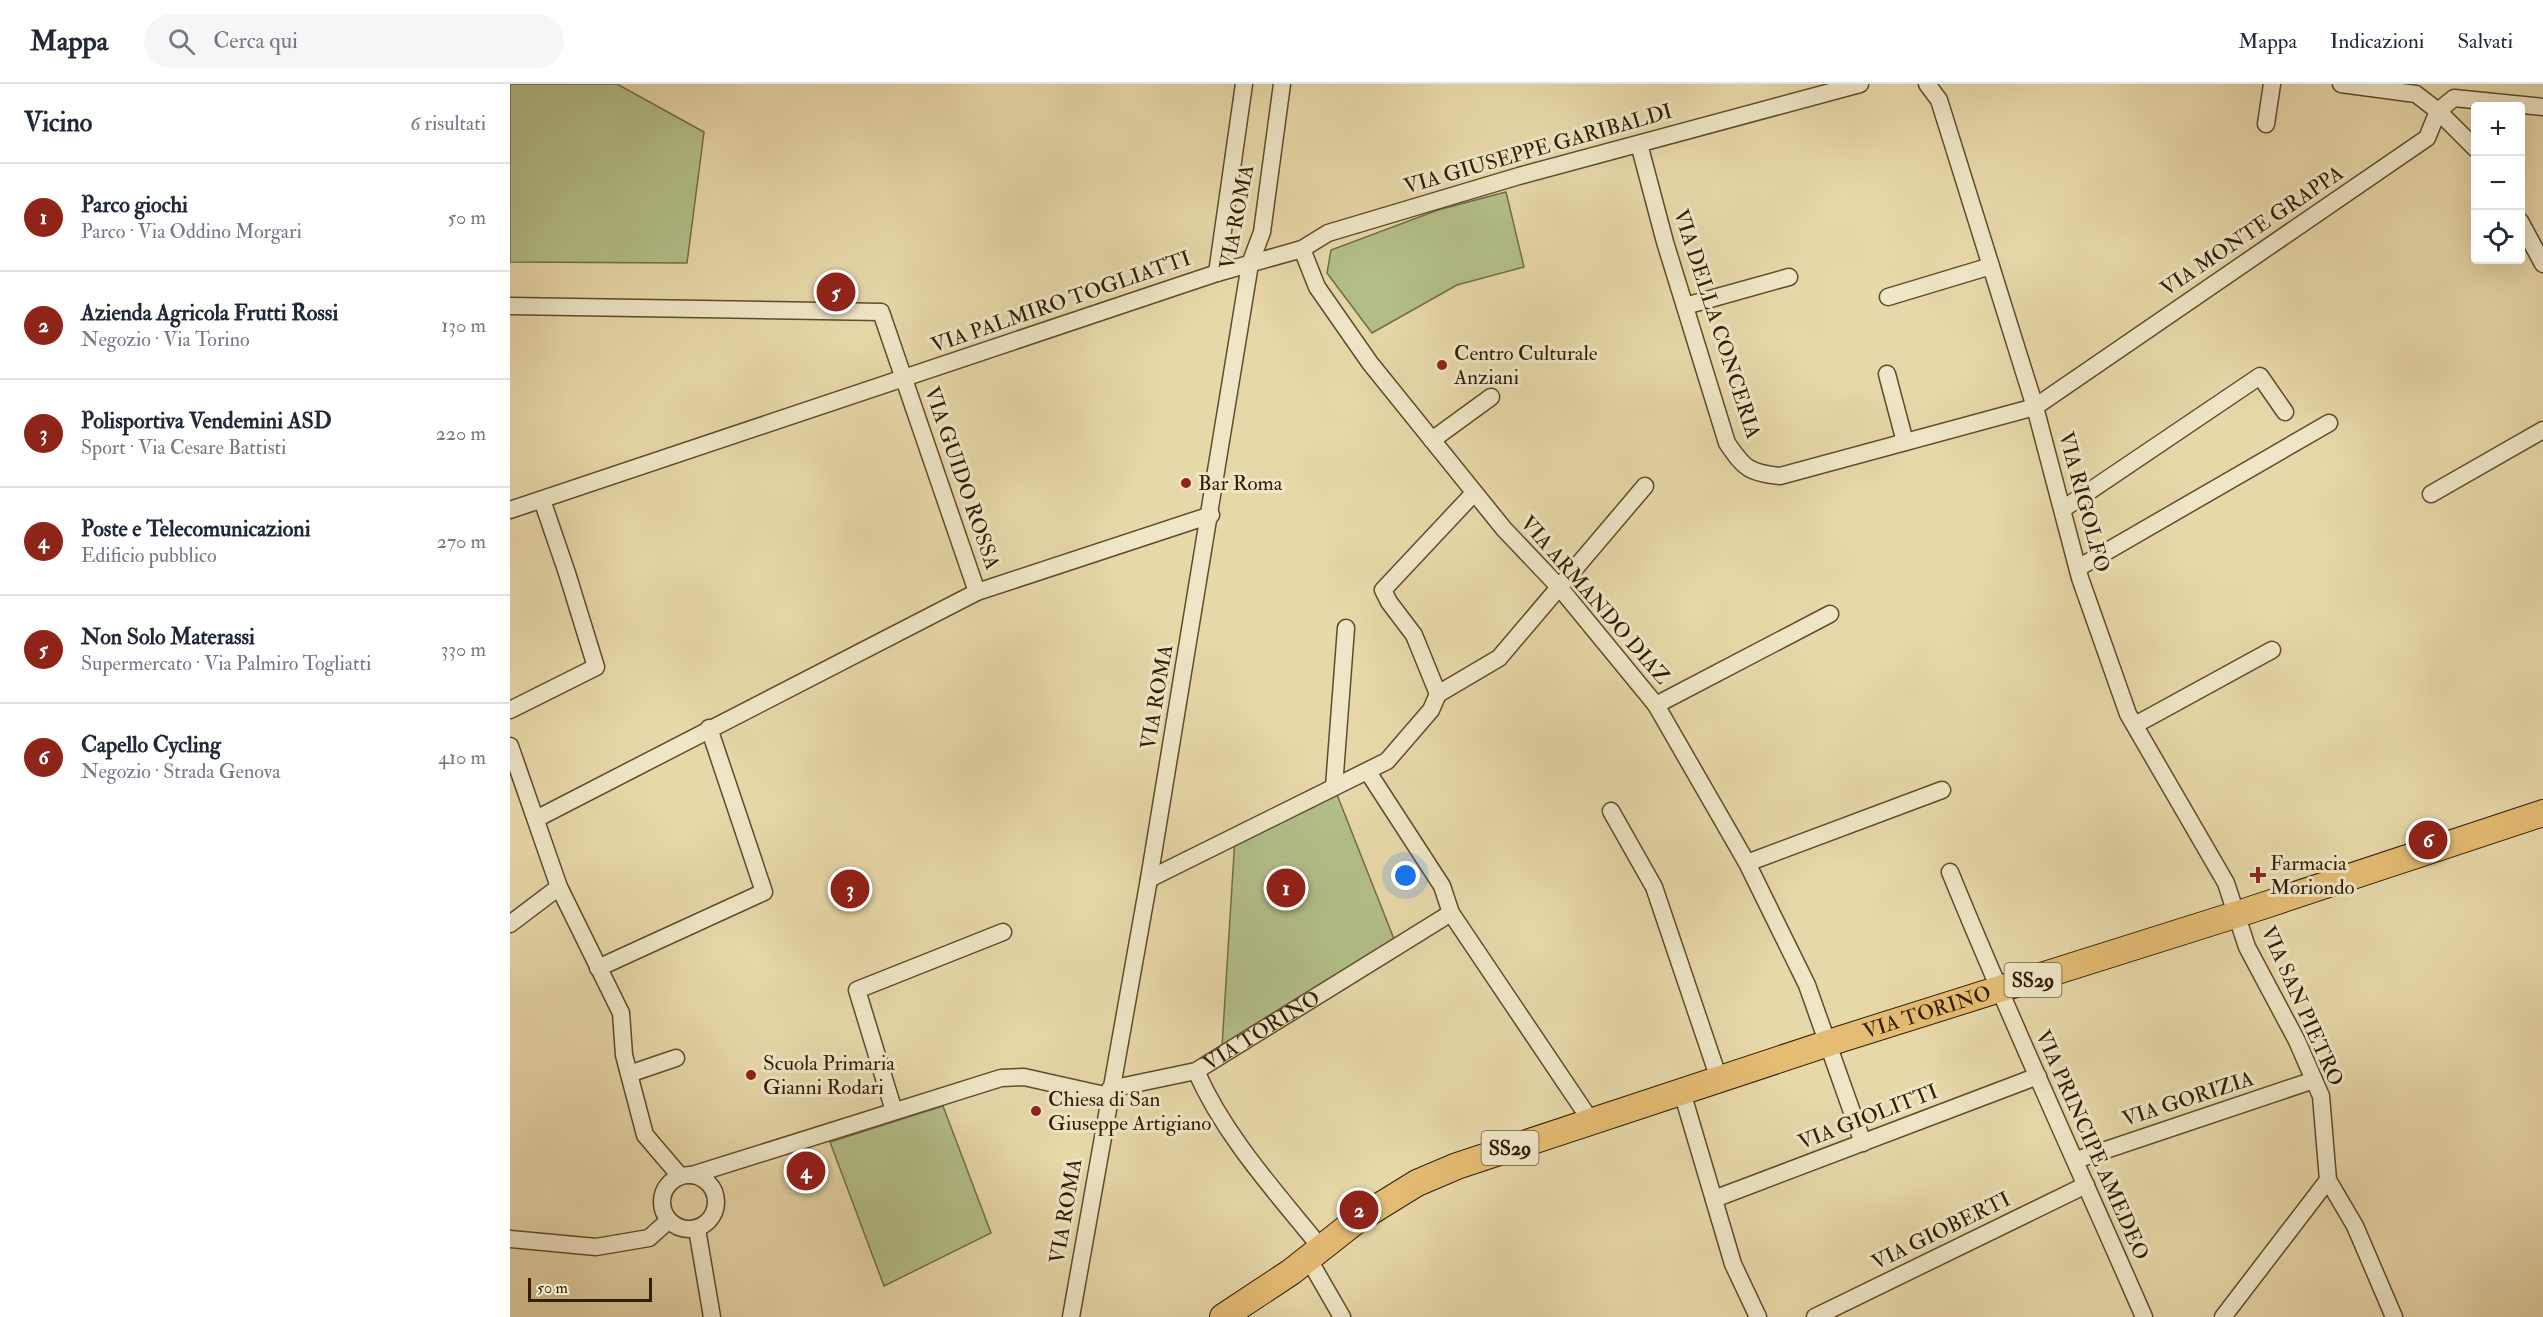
<!DOCTYPE html>
<html lang="it">
<head>
<meta charset="utf-8">
<style>
  body { margin:0; font-family:"IM FELL Double Pica",serif; background:#f6f6f7; color:#1f2937 }
  .controls { position:absolute; right:18px; top:18px; display:grid; overflow:hidden; border-radius:6px; box-shadow:0 6px 24px #0002 }
  .controls button { width:54px; height:54px; display:grid; place-items:center; padding:0; border:0; border-bottom:2px solid #e0e1e3; background:#fff; color:#1f2937; font:30px sans-serif }
  .scale { position:absolute; left:18px; bottom:15px; width:124px; box-sizing:border-box; padding-left:6px; border:3px solid #321e00; border-top:0; font-size:16px; line-height:21px; white-space:nowrap; color:#321e00; -webkit-text-stroke:4px #efe6c7; paint-order:stroke }
  .you { position:absolute; left:896px; top:792px; width:21px; height:21px; margin:-15px; border:4px solid #fff; border-radius:50%; background:#1a73e8; box-shadow:0 0 0 9px #1a73e833 }
  .badge { display:grid; place-items:center; width:39px; height:39px; border-radius:50%; background:#8f2418; color:#fff; font-size:20px; font-weight:700 }
  .pin { position:absolute; translate:-50% -50%; border:3px solid #fff; box-shadow:0 2px 6px #0006 }
  .list { margin:0; padding:0; list-style:none }
  h2 { display:flex; justify-content:space-between; align-items:center; height:78px; margin:0; padding:0 24px; font-size:26px }
  h2 small { font-size:20px; font-weight:400; color:#747a83 }
  .list li { display:grid; grid-template-columns:39px 1fr auto; gap:18px; align-items:center; box-sizing:border-box; height:108px; padding:0 24px; border-top:2px solid #e0e1e3 }
  .list b { display:block; font-size:22px; white-space:nowrap }
  .list p { margin:0; font-size:20px; white-space:nowrap; color:#747a83 }
  .list em { font-size:20px; font-style:normal; color:#747a83 }
  .icon { flex:none; width:33px; height:33px; fill:none; stroke:currentColor; stroke-width:2; stroke-linecap:round; stroke-linejoin:round }
  .map { position:relative; flex:none; width:2033px; height:1233px; overflow:hidden }
  header { display:flex; align-items:center; gap:36px; box-sizing:border-box; height:84px; padding:0 30px; background:#fff; border-bottom:2px solid #e0e1e3 }
  header strong { font-size:28px }
  nav { display:flex; gap:33px; margin-inline-start:auto; font-size:21px }
  .search { width:420px; height:54px; background:#f6f6f7; display:flex; align-items:center; gap:15px; box-sizing:border-box; padding:0 21px; border-radius:33px; color:#747a83; font-size:22px }
  main { display:flex }
  aside { flex:1; background:#fff }
  .map>svg:first-child { display:block }
  .green { fill:#b3bf8a; stroke:#726e45; stroke-width:1.5 }
  .lines { fill:none; stroke-linecap:round; stroke-linejoin:round }
  .minor-casing { stroke:#5f4c2a; stroke-width:19 }
  .primary-casing { stroke:#321e00; stroke-width:28 }
  .minor { stroke:#efe6c7; stroke-width:16 }
  .primary { stroke:#e4bc74; stroke-width:26 }
  .poi-dot { fill:#8f2418; stroke:#efe6c7; stroke-width:2 }
  .labels { text-anchor:middle; dominant-baseline:central; stroke-width:6; stroke-linejoin:round; paint-order:stroke }
  .shield { fill:#efe6c7; stroke:#6b5a3c; stroke-width:1.5 }
  .shield-label { font-size:20px; font-weight:bold; fill:#321e00 }
  .street-label { font-size:21px; fill:#321e00; stroke:#efe6c7 }
  .poi-label { font-size:21px; fill:#321e00; stroke:#efe6c7; text-anchor:start }
</style>
</head>
<body>
<header>
<strong>Mappa</strong>
<div class="search"><svg class="icon" aria-label="search" viewBox="0 0 24 24"><circle cx="10" cy="10" r="6"/><path d="M15 15l6 6"/></svg>Cerca qui</div>
<nav><a>Mappa</a><a>Indicazioni</a><a>Salvati</a></nav>
</header>
<main>
<aside>
<h2>Vicino<small>6 risultati</small></h2>
<ul class="list">
<li><span class="badge">1</span><div><b>Parco giochi</b><p>Parco · Via Oddino Morgari</p></div><em>50 m</em></li>
<li><span class="badge">2</span><div><b>Azienda Agricola Frutti Rossi</b><p>Negozio · Via Torino</p></div><em>130 m</em></li>
<li><span class="badge">3</span><div><b>Polisportiva Vendemini ASD</b><p>Sport · Via Cesare Battisti</p></div><em>220 m</em></li>
<li><span class="badge">4</span><div><b>Poste e Telecomunicazioni</b><p>Edificio pubblico</p></div><em>270 m</em></li>
<li><span class="badge">5</span><div><b>Non Solo Materassi</b><p>Supermercato · Via Palmiro Togliatti</p></div><em>330 m</em></li>
<li><span class="badge">6</span><div><b>Capello Cycling</b><p>Negozio · Strada Genova</p></div><em>410 m</em></li>
</ul>
</aside>
<div class="map">
<svg width="2033" height="1233" viewBox="0 0 2033 1233">
  <rect width="100%" height="100%" fill="#e7d8a9"/>
  <filter id="stains"><feTurbulence type="fractalNoise" baseFrequency=".00333" numOctaves="4"/><feColorMatrix values="0 0 0 0 .2 0 0 0 0 .09 0 0 0 0 .02 0 0 0 .5 -.17"/></filter>
  <radialGradient id="worn" r=".72"><stop offset=".6" stop-color="#630" stop-opacity="0"/><stop offset="1" stop-color="#630" stop-opacity=".3"/></radialGradient>
  <!-- green -->
  <path class="green" d="M0 0H107L194 48 177 179 0 178Z
    M996 108 1014 183 947 201 862 249 817 189 821 166 928 126Z
    M824 703 884 855 712 963 725 753Z
    M433 1022 481 1149 374 1202 320 1058Z"/>
  <g class="lines">
    <defs>
      <g id="minor">
        <path d="M1417 0 1429 16 1525 323 1570 494 1618 630 1716 799 1737 863 1787 957 1811 1012 1818 1096 1845 1142 1884 1233"/>
        <path d="M1831 0 1906 10 1928 27 1944 14 2033 23"/>
        <path d="M1756 40 1762 0"/>
        <path d="M1129 60 1155 158 1217 359C1234 384 1239 389 1270 392L1525 323 1917 54 1928 27 1966 65"/>
        <path d="M2010 137 2033 180"/>
        <path d="M792 165 807 203 860 279 994 445 1050 504 1146 621 1237 779 1297 901 1353 1059"/>
        <path d="M707 189 734 0"/>
        <path d="M1378 213 1481 182"/>
        <path d="M0 222 371 228 467 508"/>
        <path d="M1175 222 1279 193"/>
        <path d="M1377 290 1395 358"/>
        <path d="M922 356 981 313"/>
        <path d="M1921 410 2033 346"/>
        <path d="M1553 425 1750 292 1775 328"/>
        <path d="M0 426 707 189 792 165 818 149 1009 92 1350 0"/>
        <path d="M1568 484 1819 339"/>
        <path d="M928 610 904 551 879 518 873 506 964 409"/>
        <path d="M1146 621 1320 530"/>
        <path d="M0 626 86 583 57 489 32 416"/>
        <path d="M1625 641 1762 566"/>
        <path d="M0 662 49 803 111 929 114 971 135 1051 170 1092"/>
        <path d="M858 688 932 802 941 829 1081 1037"/>
        <path d="M824 703 836 544"/>
        <path d="M1101 727 1144 803 1209 995"/>
        <path d="M26 735 467 508 701 431"/>
        <path d="M1237 779 1432 706"/>
        <path d="M1440 788C1501 938 1569 1084 1634 1233"/>
        <path d="M639 795 877 677 921 626 928 610 989 574 1135 402"/>
        <path d="M0 840 49 803"/>
        <path d="M88 884 254 808 199 644"/>
        <path d="M686 987C715 1053 766 1108 811 1164"/>
        <path d="M119 990 166 974"/>
        <path id="s1" d="M600 1005 686 987 941 829"/>
        <path d="M1172 1008 1223 1180 1248 1233"/>
        <path d="M384 1027 347 906 493 848"/>
        <path d="M1566 1076 1804 996"/>
        <circle cx="179" cy="1118" r="27"/>
        <path d="M182 1091 491 994 514 993 599 1012"/>
        <path d="M1204 1115 1528 992"/>
        <path d="M187 1145 202 1233"/>
        <path d="M0 1155 86 1163 139 1154 158 1137"/>
        <path d="M798 1174 832 1233"/>
        <path d="M561 1233 639 795 740 180 752 148 772 0"/>
        <path d="M1305 1233 1576 1101"/>
        <path d="M1713 1233 1818 1096"/>
      </g>
      <g id="primary">
        <path id="s2" d="M713 1233 781 1188 847 1136 907 1099 947 1082 1331 955 1728 830 2033 729"/>
      </g>
    </defs>
    <!-- minor casing -->
    <use href="#minor" class="minor-casing"/>
    <!-- primary casing -->
    <use href="#primary" class="primary-casing"/>
    <!-- minor -->
    <use href="#minor" class="minor"/>
    <!-- primary -->
    <use href="#primary" class="primary"/>
  </g>
  <!-- markers -->
  <g class="poi-dot">
    <circle cx="932" cy="281" r="6"/>
    <circle cx="676" cy="399" r="6"/>
    <path d="M1745 782h6v6h6v6h-6v6h-6v-6h-6v-6h6z"/>
    <circle cx="241" cy="991" r="6"/>
    <circle cx="526" cy="1027" r="6"/>
  </g>
  <g class="labels">
    <!-- shield labels -->
    <g class="shield">
      <rect x="1494.5" y="879" width="57" height="34" rx="4.5"/>
      <rect x="971.5" y="1047" width="57" height="34" rx="4.5"/>
    </g>
    <g class="shield-label">
      <text x="1523" y="896">SS29</text>
      <text x="1000" y="1064">SS29</text>
    </g>
    <!-- street labels -->
    <g class="street-label">
      <text transform="translate(1028 65) rotate(-16)">VIA GIUSEPPE GARIBALDI</text>
      <text transform="translate(727 133) rotate(-79)">VIA ROMA</text>
      <text transform="translate(1742 147) rotate(-34)">VIA MONTE GRAPPA</text>
      <text transform="translate(551 218) rotate(-19)">VIA PALMIRO TOGLIATTI</text>
      <text transform="translate(1207 240) rotate(72)">VIA DELLA CONCERIA</text>
      <text transform="translate(452 394) rotate(71)">VIA GUIDO ROSSA</text>
      <text transform="translate(1574 418) rotate(75)">VIA RIGOLFO</text>
      <text transform="translate(1085 516) rotate(49)">VIA ARMANDO DIAZ</text>
      <text transform="translate(647 613) rotate(-80)">VIA ROMA</text>
      <text transform="translate(1792 922) rotate(66)">VIA SAN PIETRO</text>
      <text stroke="none"><textPath href="#s2" startOffset="774">VIA TORINO</textPath></text>
      <text stroke="none"><textPath href="#s1" startOffset="165">VIA TORINO</textPath></text>
      <text transform="translate(1678 1015) rotate(-18)">VIA GORIZIA</text>
      <text transform="translate(1358 1033) rotate(-21)">VIA GIOLITTI</text>
      <text transform="translate(1582 1061) rotate(66)">VIA PRINCIPE AMEDEO</text>
      <text transform="translate(556 1127) rotate(-80)">VIA ROMA</text>
      <text transform="translate(1431 1147) rotate(-26)">VIA GIOBERTI</text>
    </g>
    <!-- poi labels -->
    <g class="poi-label">
      <text x="944" y="269">Centro Culturale<tspan x="944" dy="24">Anziani</tspan></text>
      <text x="688" y="399">Bar Roma</text>
      <text x="1760" y="779">Farmacia<tspan x="1760" dy="24">Moriondo</tspan></text>
      <text x="253" y="979">Scuola Primaria<tspan x="253" dy="24">Gianni Rodari</tspan></text>
      <text x="538" y="1015">Chiesa di San<tspan x="538" dy="24">Giuseppe Artigiano</tspan></text>
    </g>
  </g>
  <rect width="100%" height="100%" filter="url(#stains)"/>
  <rect width="100%" height="100%" fill="url(#worn)"/>
</svg>
<div class="controls">
<button>+</button>
<button>−</button>
<button><svg class="icon" aria-label="locate" viewBox="0 0 24 24"><circle cx="12" cy="12" r="6"/><path d="M12 2v4M12 18v4M2 12h4M18 12h4"/></svg></button>
</div>
<div class="scale">50 m</div>
<div class="you"></div>
<div class="pin badge" style="left:776px;top:804px">1</div>
<div class="pin badge" style="left:849px;top:1126px">2</div>
<div class="pin badge" style="left:340px;top:805px">3</div>
<div class="pin badge" style="left:296px;top:1087px">4</div>
<div class="pin badge" style="left:326px;top:208px">5</div>
<div class="pin badge" style="left:1918px;top:756px">6</div>
</div>
</main>
</body>
</html>
